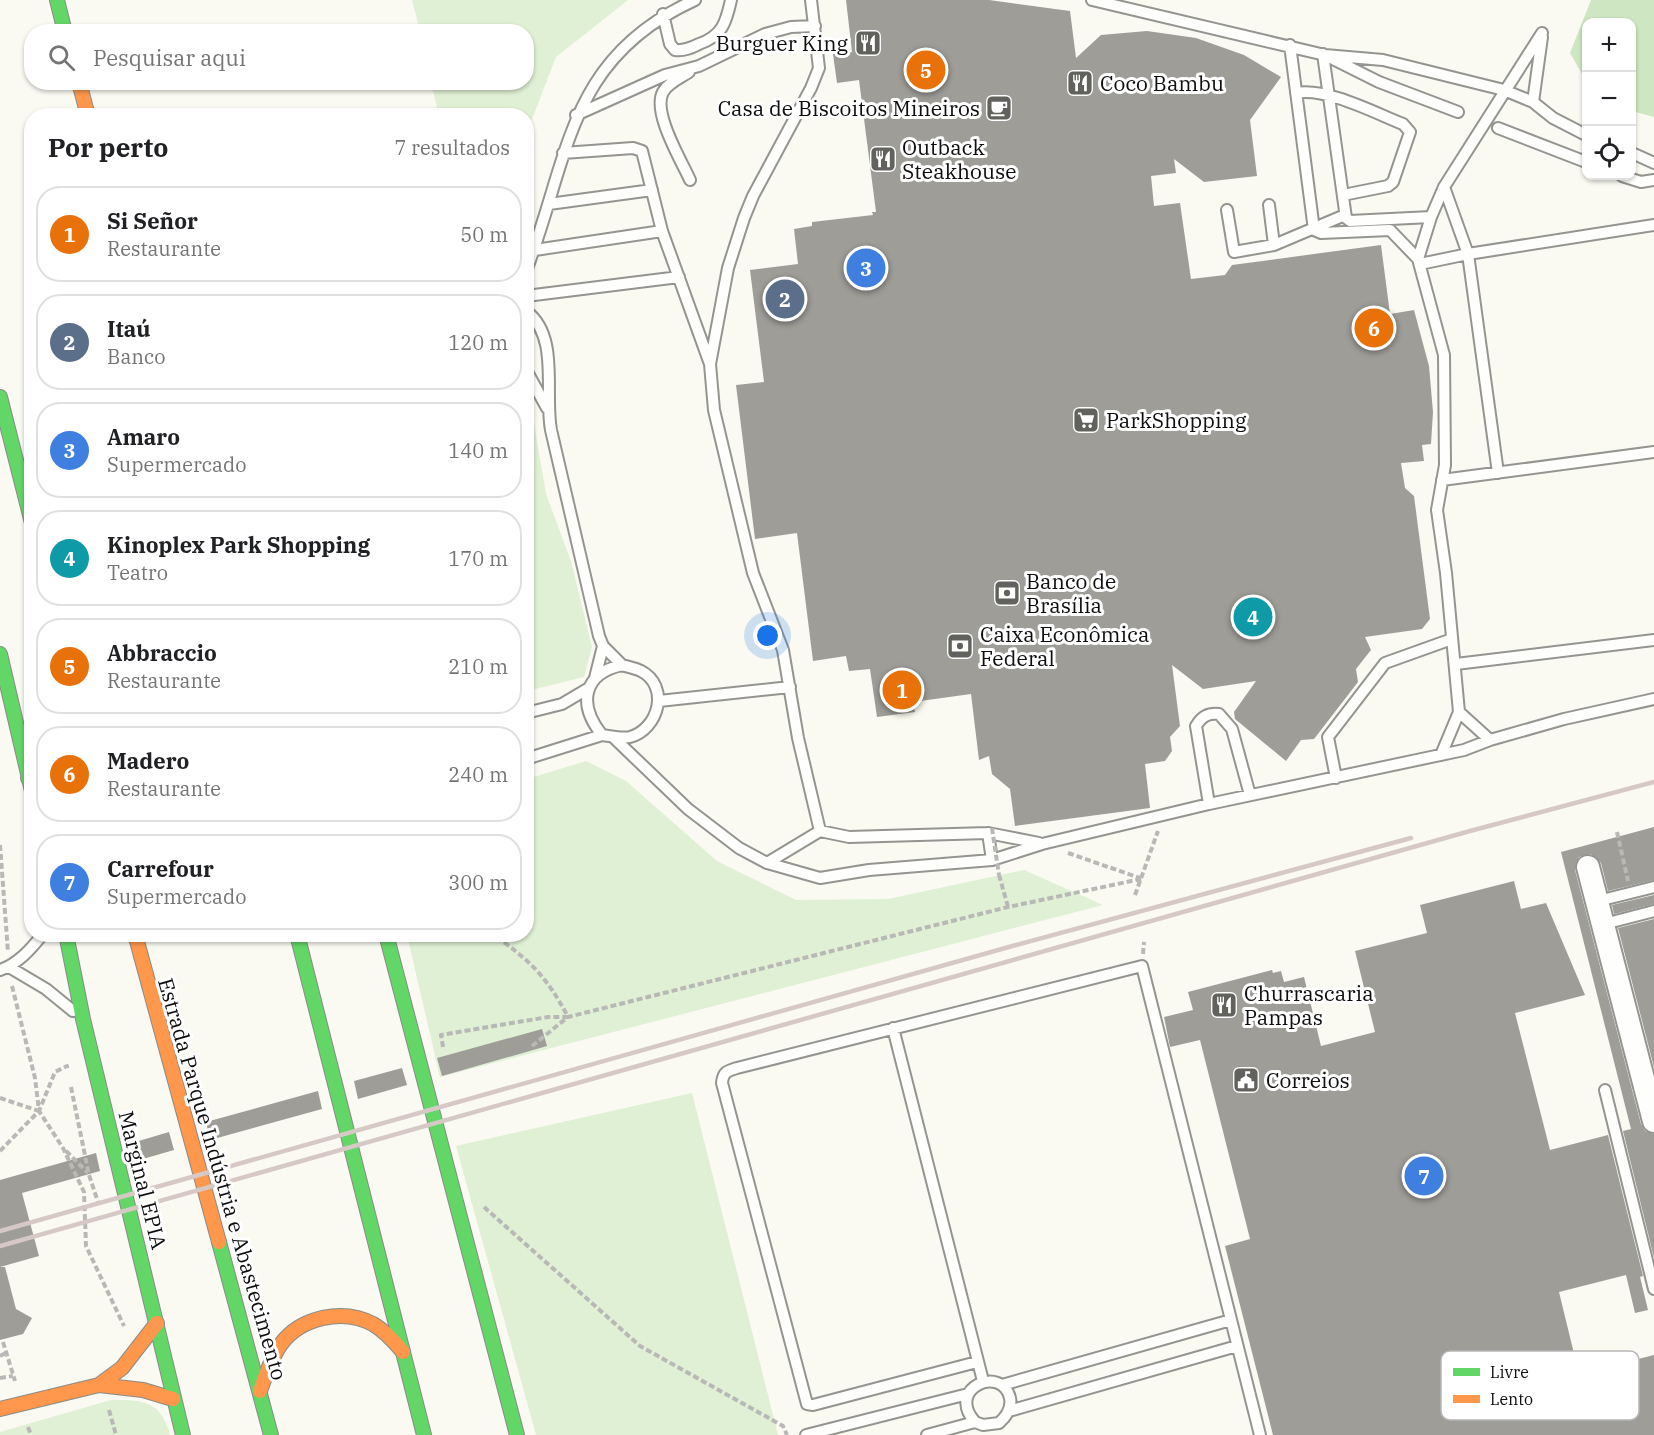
<!DOCTYPE html>
<html lang="pt">
<head>
<meta charset="utf-8">
<style>
  body { margin:0; font-family:"IBM Plex Serif",serif; background:#f2f2f2; color:#202124 }
  .controls { position:absolute; right:18px; top:18px; display:grid; overflow:hidden; border-radius:12px; box-shadow:0 2px 4px #0004 }
  .controls button { width:54px; height:54px; display:grid; place-items:center; padding:0; border:0; border-bottom:2px solid #e0e0e0; background:#fff; color:#202124; font:30px sans-serif }
  .you { position:absolute; left:768px; top:636px; width:21px; height:21px; margin:-15px; border:4px solid #fff; border-radius:50%; background:#1a73e8; box-shadow:0 0 0 9px #1a73e833 }
  .badge { display:grid; place-items:center; width:39px; height:39px; border-radius:50%; background:#111827; color:#fff; font-size:20px; font-weight:700 }
  .pin { position:absolute; translate:-50% -50%; border:3px solid #fff; box-shadow:0 2px 6px #0006 }
  .list { margin:0; padding:0; list-style:none }
  h2 { display:flex; justify-content:space-between; align-items:center; height:78px; margin:0; padding:0 24px; font-size:26px }
  h2 small { font-size:20px; font-weight:400; color:#757577 }
  .list li { display:grid; grid-template-columns:39px 1fr auto; gap:18px; align-items:center; box-sizing:border-box; height:96px; margin:0 12px 12px; padding:0 12px; border:2px solid #e0e0e0; border-radius:24px }
  .list b { display:block; font-size:22px; white-space:nowrap }
  .list p { margin:0; font-size:20px; white-space:nowrap; color:#757577 }
  .list em { font-size:20px; font-style:normal; color:#757577 }
  .icon { flex:none; width:33px; height:33px; fill:none; stroke:currentColor; stroke-width:2; stroke-linecap:round; stroke-linejoin:round }
  .map { position:relative; flex:none; width:1654px; height:1435px; overflow:hidden }
  .search { position:absolute; background:#fff; box-shadow:0 2px 4px #0004; left:24px; top:24px; width:510px; height:66px; display:flex; align-items:center; gap:15px; box-sizing:border-box; padding:0 21px; border-radius:24px; color:#757577; font-size:22px }
  .panel { position:absolute; background:#fff; box-shadow:0 2px 4px #0004; left:24px; top:108px; width:510px; height:834px; border-radius:24px }
  .map>svg:first-child { display:block }
  .green { fill:#dff0d4 }
  .forest { fill:#cee7c2 }
  .building { fill:#9e9d98 }
  .lines { fill:none; stroke-linecap:round; stroke-linejoin:round }
  .lane-casing { stroke:#949491; stroke-width:14 }
  .street-casing { stroke:#949491; stroke-width:26 }
  .fast-casing { stroke:#8b8b87; stroke-width:16 }
  .slow-casing { stroke:#8b8b87; stroke-width:16 }
  .path { stroke:#b8b8b6; stroke-width:4; stroke-dasharray:6 3; stroke-linecap:butt }
  .lane { stroke:#fefefd; stroke-width:10 }
  .street { stroke:#fefefd; stroke-width:22 }
  .fast { stroke:#63d668; stroke-width:14 }
  .slow { stroke:#ff974d; stroke-width:14 }
  .rail { stroke:#d6c9c5; stroke-width:4.5 }
  .path-bridge { stroke:#b8b8b6; stroke-width:4; stroke-dasharray:6 3; stroke-linecap:butt }
  .labels { text-anchor:middle; dominant-baseline:central; stroke-width:6; stroke-linejoin:round; paint-order:stroke }
  .poi-label { font-size:21px; fill:#0e0e0e; stroke:#fff; text-anchor:start }
  .street-label { font-size:21px; fill:#0e0e0e; stroke:#fff }
  .key { fill:#fff; stroke:#b7b7b7; stroke-width:1.5 }
  .key-label { font-size:16px; fill:#0e0e0e }
</style>
</head>
<body>
<div class="map">
<svg width="1654" height="1435" viewBox="0 0 1654 1435">
  <rect width="100%" height="100%" fill="#fafaf2"/>
  <!-- green -->
  <path class="green" d="M412 0H628L556 57 527 132 526 116 439 115 431 83 526 82V32L420 31Z
    M527 395 530 401 546 494 571 561 592 647 584 677 527 691Z
    M586 761 626 781 717 861 796 900 888 899 1024 870 1103 905 440 1077 407 935 526 934 527 779Z
    M692 1093 778 1435H536L456 1146Z
    M111 1400C142 1400 161 1400 170 1435H0V1432Z"/>
  <!-- forest -->
  <path class="forest" d="M1591 0H1654V117L1632 111V22H1586V81L1570 53Z"/>
  <!-- building -->
  <path class="building" d="M846 0H989L1070 11 1076 58 1101 35 1147 31 1196 38 1244 55 1281 77 1250 120 1257 176 1204 182 1174 159 1176 173 1151 176 1154 206 1180 203 1191 279 1225 275 1232 265 1381 245 1390 314 1414 310 1429 366 1433 412 1431 444 1422 445 1424 461 1401 463 1405 488 1414 496 1430 619 1422 629 1365 637 1371 650 1356 669 1358 682 1314 739 1301 740 1286 761 1235 719 1234 712 1256 681 1203 689 1172 665 1180 726 1170 737 1172 751 1165 761 1145 764 1150 808 1015 826 1010 789 992 774 989 756 979 760 971 694 913 702 915 712 877 717 870 669 849 671 846 656 813 661 797 533 755 539 736 385 764 382 750 270 798 264 794 229 812 226V222L873 215 872 212H876L859 80 837 83 833 54 852 52Z
    M1654 827V880L1608 891 1601 863 1591 854 1579 857 1575 870 1641 1124 1645 1131 1654 1134V1258L1623 1131 1631 1129 1561 852Z
    M1514 881 1521 909 1546 903 1585 995 1515 1013 1550 1150 1608 1135 1643 1276 1640 1277 1648 1310 1635 1313 1626 1275 1559 1292 1579 1374 1654 1355V1435H1273L1225 1246 1250 1239 1200 1040 1170 1047 1164 1017 1193 1010 1188 992 1272 970 1273 973 1281 971 1284 982 1304 977 1321 1046 1375 1032 1355 951 1427 933 1420 905Z
    M1654 895V904L1614 914 1612 905Z
    M1654 919V1067L1618 928Z
    M542 1029 547 1046 442 1076 437 1058Z
    M402 1068 407 1085 358 1099 354 1081Z
    M318 1091 322 1109 210 1140 206 1122Z
    M169 1132 174 1150 136 1161 132 1143Z
    M96 1153 100 1171 22 1193 39 1256 0 1267V1180Z
    M0 1267H5L16 1309 32 1318 23 1334 0 1340Z"/>
  <g class="lines">
    <defs>
      <path id="lane" d="M811 0 819 68 811 88 753 196 744 218 728 268 710 364 714 410 753 573 783 650 798 738 820 831
        M1092 0 1325 55 1383 60 1504 90 1533 102 1553 118 1586 135
        M663 14 670 44 675 50C684 51 691 48 699 44 722 36 726 23 731 0
        M1290 45 1314 230
        M1323 54 1346 218 1350 221 1431 217
        M1331 58 1379 82 1458 112
        M689 72C680 78 668 83 663 92 652 112 681 160 690 180
        M1296 93C1326 87 1375 113 1403 124L1410 132 1393 182 1388 186 1343 195
        M1533 102 1542 37
        M576 115 665 75 699 66 765 34 791 27 815 26
        M1498 128 1586 162
        M563 153 633 148 642 151 662 231 710 364
        M1632 153 1654 163
        M1622 176 1641 182 1654 180
        M1444 187 1468 254 1498 473
        M549 204 652 190
        M1269 205 1274 245
        M1227 210 1234 252 1274 245 1345 215
        M1314 230 1321 233 1390 230 1418 259
        M535 250 662 231
        M1420 264 1468 254 1654 225
        M526 271C570 156 567 58 695 0
        M526 296 679 277
        M526 311C560 336 544 393 551 430L599 636 603 646 622 665
        M526 370 547 408
        M1442 480 1654 452
        M1456 664 1654 640
        M622 665C628 667 635 668 641 671 670 686 659 729 630 737 622 739 611 736 602 735 578 705 582 674 622 665Z
        M595 678 603 646
        M659 701 790 687
        M1459 712 1490 740
        M526 713 562 704 589 688
        M613 737 688 809 739 848 767 863 820 878 869 870 992 860 1042 844 1209 804 1464 750 1490 740 1564 719 1654 699
        M1441 755 1459 712 1446 573 1437 510 1445 465 1444 355 1418 259 1431 217 1444 187 1542 33
        M526 759 602 735
        M1336 778 1328 737 1385 663 1452 639
        M1209 804 1196 726C1202 716 1208 713 1219 714L1232 729 1250 795
        M988 833 992 860
        M767 863 820 831 849 837 988 833 1039 843
        M1598 901 1654 887
        M1604 924 1654 911
        M9 967 46 989 73 1011
        M0 970C18 964 31 949 43 934
        M893 1028 983 1381
        M1605 1090 1654 1289
        M977 1362 813 1405 807 1404 722 1083C723 1072 727 1071 737 1068L1142 966 1260 1435
        M1002 1385 1231 1320
        M1009 1411 1237 1346
        M806 1435 968 1394
        M927 1435 975 1422 983 1425 999 1423C1007 1416 1012 1408 1010 1398 1002 1364 945 1388 975 1422"/>
      <path id="street" d="M1588 867 1654 1121"/>
      <path id="fast" d="M57 0 65 32
        M0 397 32 523
        M0 654 32 791
        M28 778 32 784
        M66 934 83 1019 183 1435
        M297 934 424 1435
        M386 934 517 1435
        M219 1242 271 1435"/>
      <path id="slow" d="M79 82 88 116
        M135 934 219 1242
        M99 1385 122 1368 157 1323
        M260 1391C266 1375 271 1358 281 1344 301 1317 343 1308 373 1324 385 1331 394 1341 403 1352
        M0 1409 99 1385 143 1390 173 1399"/>
    </defs>
    <!-- lane casing -->
    <use href="#lane" class="lane-casing"/>
    <!-- street casing -->
    <use href="#street" class="street-casing"/>
    <!-- fast casing -->
    <use href="#fast" class="fast-casing"/>
    <!-- slow casing -->
    <use href="#slow" class="slow-casing"/>
    <!-- path -->
    <path class="path" d="M1617 832 1628 881
      M0 845 8 952
      M1068 853 1140 878
      M999 875 1008 907
      M1135 895 1158 831
      M1143 954 1144 942
      M12 986 35 1078 39 1111 63 1148 84 1192 86 1246 124 1326
      M532 1046 568 1017 1008 907 1141 879
      M443 1047 441 1035 548 1017H568C547 977 530 960 492 934
      M71 1087 89 1175 99 1205
      M0 1098 39 1111
      M0 1151 39 1111 55 1072 67 1066V1068
      M66 1151 88 1173
      M484 1207 640 1346 783 1426 787 1435
      M3 1342 15 1381
      M0 1356 6 1353
      M0 1378 13 1376
      M109 1410 116 1435
      M28 1427 31 1435"/>
    <!-- lane -->
    <use href="#lane" class="lane"/>
    <!-- street -->
    <use href="#street" class="street"/>
    <!-- fast -->
    <use href="#fast" class="fast"/>
    <!-- slow -->
    <use href="#slow" class="slow"/>
    <!-- rail -->
    <path class="rail" d="M0 1231 1016 945 1411 838
      M0 1246 1470 831 1654 782"/>
    <!-- path-bridge -->
    <path class="path-bridge" d="M992 828 999 875"/>
  </g>
  <!-- icons -->
  <defs>
    <symbol id="restaurant-square" viewBox="-11 -11 22 22"><rect x="-9" y="-9" width="18" height="18" rx="4" fill="#61615e" stroke="#fff"/><path d="M-5-6h1v4h1v-4h1v4h1v-4h1v5L-1.5 .5V6h-2V.5L-5-1ZM5-6V6H3V1.5H1.5Q1.5-4 5-6Z" fill="#fff"/></symbol>
    <symbol id="cafe-square" viewBox="-11 -11 22 22"><rect x="-9" y="-9" width="18" height="18" rx="4" fill="#61615e" stroke="#fff"/><path d="M-5.5-4.5H6V0H3Q3 3.5 0 3.5H-2.5Q-5.5 3.5-5.5 0ZM3-3.2v2h1.7v-2ZM-6 4.5H4V6H-6Z" fill="#fff"/></symbol>
    <symbol id="supermarket-square" viewBox="-11 -11 22 22"><rect x="-9" y="-9" width="18" height="18" rx="4" fill="#61615e" stroke="#fff"/><path d="M-6-5.5h2.5l.6 2H6L4.5 2H-2.5L-4.4-4H-6ZM-1.5 3.2a1.3 1.3 0 1 0 .1 0ZM3 3.2a1.3 1.3 0 1 0 .1 0Z" fill="#fff"/></symbol>
    <symbol id="bank-square" viewBox="-11 -11 22 22"><rect x="-9" y="-9" width="18" height="18" rx="4" fill="#61615e" stroke="#fff"/><path d="M-6-4H6V4H-6ZM0-2.3a2.3 2.3 0 1 0 0 4.6a2.3 2.3 0 1 0 0-4.6Z" fill="#fff"/></symbol>
    <symbol id="civic-square" viewBox="-11 -11 22 22"><rect x="-9" y="-9" width="18" height="18" rx="4" fill="#61615e" stroke="#fff"/><path d="M-.6-6.5H3V-4.5H.6V-3L4-1V1h2V6H-6V1h2V-1L-.6-3ZM-1.2 2.5V6h2.4V2.5Z" fill="#fff"/></symbol>
  </defs>
  <g fill-rule="evenodd">
    <use href="#restaurant-square" x="853" y="28" width="30" height="30"/>
    <use href="#restaurant-square" x="1065" y="68" width="30" height="30"/>
    <use href="#cafe-square" x="984" y="93" width="30" height="30"/>
    <use href="#restaurant-square" x="868" y="144" width="30" height="30"/>
    <use href="#supermarket-square" x="1071" y="405" width="30" height="30"/>
    <use href="#bank-square" x="992" y="578" width="30" height="30"/>
    <use href="#bank-square" x="945" y="631" width="30" height="30"/>
    <use href="#restaurant-square" x="1209" y="990" width="30" height="30"/>
    <use href="#civic-square" x="1231" y="1065" width="30" height="30"/>
  </g>
  <g class="labels">
    <!-- poi labels -->
    <g class="poi-label">
      <text x="848" y="43" text-anchor="end">Burguer King</text>
      <text x="1100" y="83">Coco Bambu</text>
      <text x="980" y="108" text-anchor="end">Casa de Biscoitos Mineiros</text>
      <text x="902" y="147">Outback<tspan x="902" dy="24">Steakhouse</tspan></text>
      <text x="1106" y="420">ParkShopping</text>
      <text x="1026" y="581">Banco de<tspan x="1026" dy="24">Brasília</tspan></text>
      <text x="980" y="634">Caixa Econômica<tspan x="980" dy="24">Federal</tspan></text>
      <text x="1244" y="993">Churrascaria<tspan x="1244" dy="24">Pampas</tspan></text>
      <text x="1266" y="1080">Correios</text>
    </g>
    <!-- street labels -->
    <g class="street-label">
      <text transform="translate(223 1179) rotate(74)">Estrada Parque Indústria e Abastecimento</text>
      <text transform="translate(143 1180) rotate(76)">Marginal EPIA</text>
    </g>
  </g>
  <!-- legend -->
  <rect x="1441" y="1351" width="198" height="69" rx="9" class="key"/>
  <rect x="1453" y="1368" width="27" height="8" fill="#63d668"/>
  <rect x="1453" y="1395" width="27" height="8" fill="#ff974d"/>
  <g class="key-label">
    <text x="1490" y="1378">Livre</text>
    <text x="1490" y="1405">Lento</text>
  </g>
</svg>
<div class="controls">
<button>+</button>
<button>−</button>
<button><svg class="icon" aria-label="locate" viewBox="0 0 24 24"><circle cx="12" cy="12" r="6"/><path d="M12 2v4M12 18v4M2 12h4M18 12h4"/></svg></button>
</div>
<div class="you"></div>
<div class="pin badge" style="left:902px;top:690px;background:#e8710a">1</div>
<div class="pin badge" style="left:785px;top:299px;background:#5c6f8a">2</div>
<div class="pin badge" style="left:866px;top:268px;background:#3f7fe0">3</div>
<div class="pin badge" style="left:1253px;top:617px;background:#0f9aa8">4</div>
<div class="pin badge" style="left:926px;top:70px;background:#e8710a">5</div>
<div class="pin badge" style="left:1374px;top:328px;background:#e8710a">6</div>
<div class="pin badge" style="left:1424px;top:1176px;background:#3f7fe0">7</div>
<div class="search"><svg class="icon" aria-label="search" viewBox="0 0 24 24"><circle cx="10" cy="10" r="6"/><path d="M15 15l6 6"/></svg>Pesquisar aqui</div>
<section class="panel">
<h2>Por perto<small>7 resultados</small></h2>
<ul class="list">
<li><span class="badge" style="background:#e8710a">1</span><div><b>Si Señor</b><p>Restaurante</p></div><em>50 m</em></li>
<li><span class="badge" style="background:#5c6f8a">2</span><div><b>Itaú</b><p>Banco</p></div><em>120 m</em></li>
<li><span class="badge" style="background:#3f7fe0">3</span><div><b>Amaro</b><p>Supermercado</p></div><em>140 m</em></li>
<li><span class="badge" style="background:#0f9aa8">4</span><div><b>Kinoplex Park Shopping</b><p>Teatro</p></div><em>170 m</em></li>
<li><span class="badge" style="background:#e8710a">5</span><div><b>Abbraccio</b><p>Restaurante</p></div><em>210 m</em></li>
<li><span class="badge" style="background:#e8710a">6</span><div><b>Madero</b><p>Restaurante</p></div><em>240 m</em></li>
<li><span class="badge" style="background:#3f7fe0">7</span><div><b>Carrefour</b><p>Supermercado</p></div><em>300 m</em></li>
</ul>
</section>
</div>
</body>
</html>
